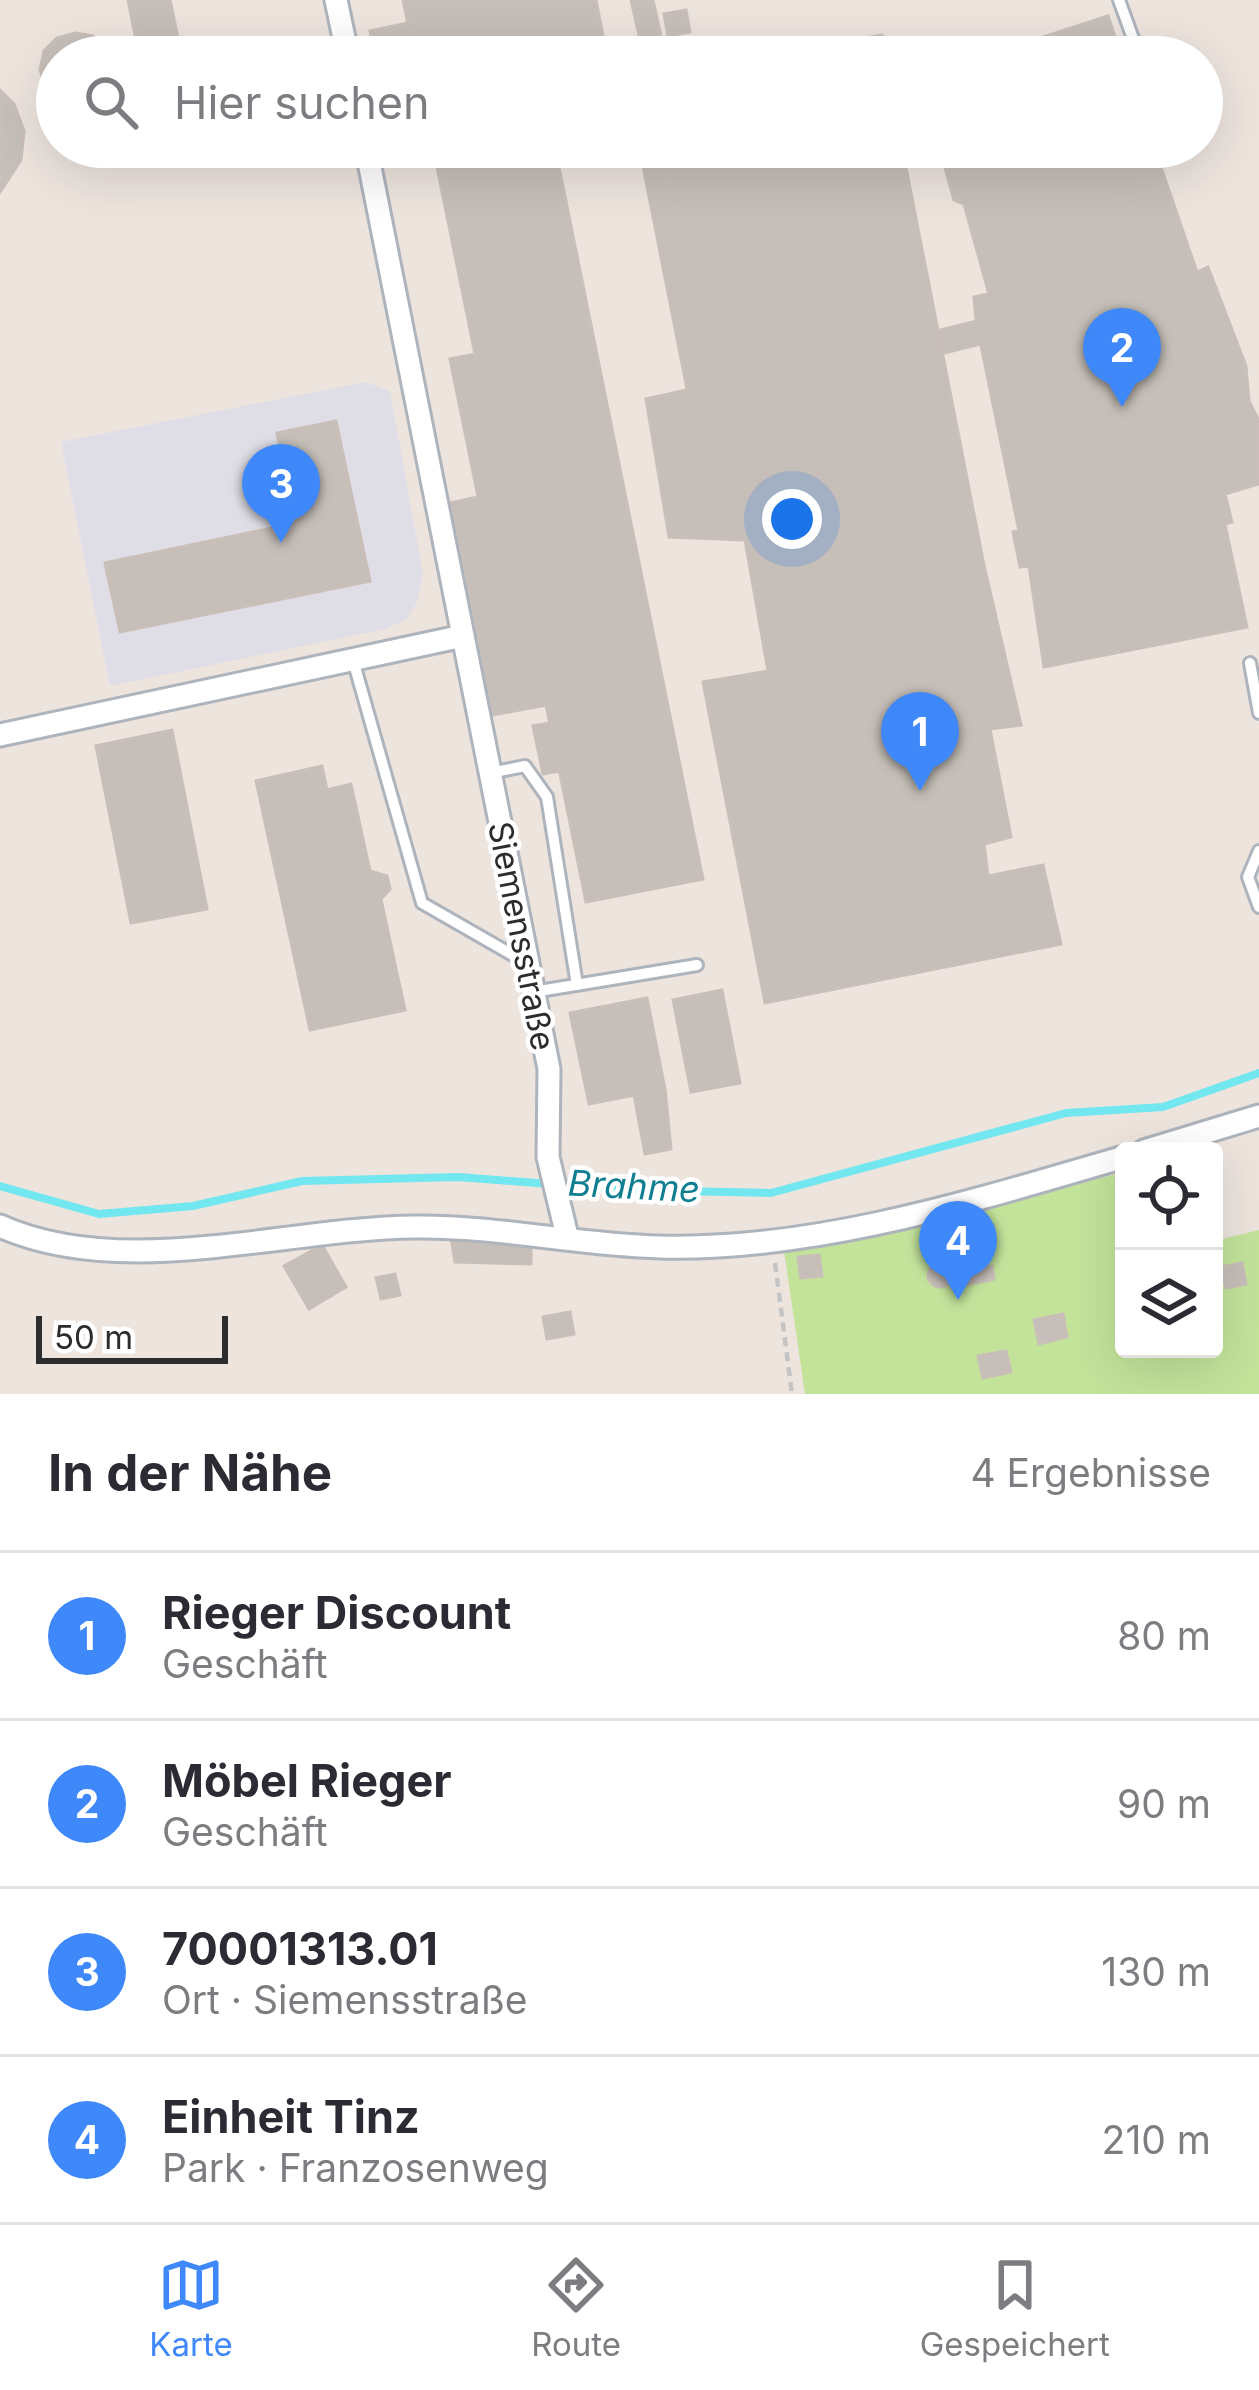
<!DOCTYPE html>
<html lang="de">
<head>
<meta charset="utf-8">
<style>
  body { margin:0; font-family:Inter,sans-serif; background:#f7f7f7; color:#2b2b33 }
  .controls { position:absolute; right:36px; bottom:36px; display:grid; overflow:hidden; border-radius:12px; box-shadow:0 12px 48px #0002 }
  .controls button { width:108px; height:108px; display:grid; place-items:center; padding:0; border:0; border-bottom:3px solid #e1e1e2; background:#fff; color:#2b2b33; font:60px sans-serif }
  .scale { position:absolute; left:36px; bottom:30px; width:192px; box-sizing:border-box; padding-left:12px; border:6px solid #2c2c2c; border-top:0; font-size:33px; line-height:42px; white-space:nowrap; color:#2c2c2c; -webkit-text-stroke:9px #fff; paint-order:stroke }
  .you { position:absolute; left:792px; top:519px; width:42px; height:42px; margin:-30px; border:9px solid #fff; border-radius:50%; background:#1a73e8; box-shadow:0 0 0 18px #1a73e833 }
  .badge { display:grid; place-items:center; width:78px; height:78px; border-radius:50%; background:#3f88f9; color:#fff; font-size:39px; font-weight:700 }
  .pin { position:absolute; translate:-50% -99px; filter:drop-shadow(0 3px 6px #0008) }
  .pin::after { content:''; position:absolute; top:63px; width:42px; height:36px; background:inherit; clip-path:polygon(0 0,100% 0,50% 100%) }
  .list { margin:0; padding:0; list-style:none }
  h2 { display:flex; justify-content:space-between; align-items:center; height:156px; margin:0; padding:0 48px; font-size:51px }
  h2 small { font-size:39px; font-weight:400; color:#7c7c81 }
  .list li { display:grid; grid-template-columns:78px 1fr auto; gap:36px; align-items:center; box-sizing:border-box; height:168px; padding:0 48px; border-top:3px solid #e1e1e2 }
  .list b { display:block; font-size:45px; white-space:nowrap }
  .list p { margin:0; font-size:39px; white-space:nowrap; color:#7c7c81 }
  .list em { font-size:39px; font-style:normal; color:#7c7c81 }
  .icon { flex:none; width:66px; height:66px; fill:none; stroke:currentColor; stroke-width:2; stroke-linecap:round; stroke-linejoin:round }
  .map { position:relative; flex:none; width:1259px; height:1394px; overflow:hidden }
  .search { position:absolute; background:#fff; box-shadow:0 12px 48px #0002; left:36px; right:36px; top:36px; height:132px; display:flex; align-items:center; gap:30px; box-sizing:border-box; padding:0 42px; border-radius:66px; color:#7c7c81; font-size:45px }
  .sheet { height:828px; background:#fff }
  nav { display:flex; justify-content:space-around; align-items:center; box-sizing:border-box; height:168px; border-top:3px solid #e1e1e2; background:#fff; font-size:33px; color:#7c7c81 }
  nav a { display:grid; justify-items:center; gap:6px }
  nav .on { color:#3f88f9 }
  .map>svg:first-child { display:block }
  .industrial { fill:#dfdee6 }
  .green { fill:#c3e39b }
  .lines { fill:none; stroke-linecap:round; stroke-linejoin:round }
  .stream { stroke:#72e7ef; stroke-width:8 }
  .building { fill:#c6bfb9; stroke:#c9bfb8; stroke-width:3 }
  .service-casing { stroke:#aeb4bc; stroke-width:16 }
  .minor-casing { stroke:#aeb4bc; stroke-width:27 }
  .path { stroke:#c4c4c4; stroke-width:4.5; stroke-dasharray:9 6; stroke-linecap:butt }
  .service { stroke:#fff; stroke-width:10 }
  .minor { stroke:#fff; stroke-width:21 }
  .labels { text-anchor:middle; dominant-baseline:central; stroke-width:9; stroke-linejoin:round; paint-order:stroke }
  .street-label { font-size:33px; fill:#2c2c2c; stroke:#fff }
  .water-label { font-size:36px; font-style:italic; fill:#0e7e90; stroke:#fff }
</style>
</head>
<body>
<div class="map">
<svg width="1259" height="1394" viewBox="0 0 1259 1394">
  <rect width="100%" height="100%" fill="#ede4de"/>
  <!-- industrial -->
  <path class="industrial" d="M365 382 390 391 423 574 417 602 406 620 385 629 110 686 61 442Z"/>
  <!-- green -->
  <path class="green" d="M1124 1172V1349H1214V1241L1259 1230V1394H805L784 1251 893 1233Z"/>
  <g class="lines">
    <!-- stream -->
    <path class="stream" d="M0 1186 99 1214 193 1206 302 1181 458 1177 627 1190 771 1193 1066 1113 1163 1107 1259 1073"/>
  </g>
  <!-- building -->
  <path class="building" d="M128 0H170L180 47 139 55Z
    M403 0H596L606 51 574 57H415Z
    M631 0H653L661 36 640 40Z
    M686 10 690 32 668 36 664 14Z
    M1108 16 1122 57H982Z
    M408 23 412 45 403 47 404 57H375L370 31Z
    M75 33 93 36 109 57H57V98L46 87 40 70 44 51 57 38Z
    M882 35 886 57H766Z
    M0 90 14 104 24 131 21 160 0 192Z
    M112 147H175L163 161 145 166 127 162Z
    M433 147H555L703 879 586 902Z
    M661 147H902L984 565 1021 725 990 729 1011 837 984 844 988 876 1043 865 1061 944 765 1003 703 682 768 671 745 540 669 537 646 399 709 385Z
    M939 147H1154L1197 272 1208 267 1246 366 1249 401 1259 421V484L1225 494 1232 522 1225 524 1247 627 1044 667 1029 566 1020 567 1013 532 1019 531 976 321 974 297 989 294 964 204 954 200Z
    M662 151 709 385 687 389 641 156Z
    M976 321 981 344 941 354 936 331Z
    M475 354 513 543 461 554 450 503 478 497 450 359Z
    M336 421 370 581 120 632 105 563 296 523 277 433Z
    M513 543 546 705 493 715 461 554Z
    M550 723 559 771 543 774 533 726Z
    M172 730 207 909 131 923 96 746Z
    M322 766 327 790 351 784 370 871 387 876 390 889 381 899 405 1010 310 1030 256 781Z
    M722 990 740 1083 691 1092 673 1000Z
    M647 998 665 1089 589 1104 570 1013Z
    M665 1089 671 1149 645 1154 634 1095Z
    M451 1238 531 1240V1264L455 1262Z
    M322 1245 346 1287 309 1309 284 1266Z
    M819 1255 822 1276 801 1278 798 1257Z
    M1242 1263 1246 1284 1226 1288 1221 1267Z
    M928 1275a12 12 0 1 1 24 0a12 12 0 1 1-24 0Z
    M992 1266 994 1279 951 1288 948 1275Z
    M395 1274 400 1295 381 1299 376 1278Z
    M570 1312 574 1334 547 1339 543 1317Z
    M1063 1314 1067 1337 1039 1344 1034 1320Z
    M1006 1351 1011 1372 983 1378 978 1356Z"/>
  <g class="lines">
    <defs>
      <path id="service" d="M1119 0 1135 44
        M353 660 422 903 525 962
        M1250 663 1259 713
        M490 773 525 766 547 797 577 985
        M1259 851 1248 877 1259 907
        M533 992 697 965"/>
      <path id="minor" d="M336 0 348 57
        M366 147 549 1069 548 1157 567 1236
        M0 735 463 636
        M1144 1151 1259 1116
        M0 1226C123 1281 286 1228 415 1227 497 1226 579 1245 660 1247 816 1251 976 1200 1124 1157"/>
    </defs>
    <!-- service casing -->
    <use href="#service" class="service-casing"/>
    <!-- minor casing -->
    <use href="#minor" class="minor-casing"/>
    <!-- path -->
    <path class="path" d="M775 1263 792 1394"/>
    <!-- service -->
    <use href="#service" class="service"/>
    <!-- minor -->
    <use href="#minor" class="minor"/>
  </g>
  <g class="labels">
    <!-- street labels -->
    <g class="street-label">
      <text transform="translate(522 936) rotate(79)">Siemensstraße</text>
    </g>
    <!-- water labels -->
    <g class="water-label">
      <text transform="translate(634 1186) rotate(3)">Brahme</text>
    </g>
  </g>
</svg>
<div class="controls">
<button><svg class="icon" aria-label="locate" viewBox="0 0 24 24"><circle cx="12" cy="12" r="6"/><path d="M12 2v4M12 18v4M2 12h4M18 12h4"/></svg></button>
<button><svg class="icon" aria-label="layers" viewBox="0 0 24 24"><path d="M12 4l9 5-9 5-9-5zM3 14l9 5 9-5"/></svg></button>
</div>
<div class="scale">50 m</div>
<div class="you"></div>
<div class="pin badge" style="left:920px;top:791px">1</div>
<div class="pin badge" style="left:1122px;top:407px">2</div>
<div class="pin badge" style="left:281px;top:543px">3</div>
<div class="pin badge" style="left:958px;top:1300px">4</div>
<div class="search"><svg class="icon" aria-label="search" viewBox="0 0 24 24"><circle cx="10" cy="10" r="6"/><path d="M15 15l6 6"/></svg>Hier suchen</div>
</div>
<section class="sheet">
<h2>In der Nähe<small>4 Ergebnisse</small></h2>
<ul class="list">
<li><span class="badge">1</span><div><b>Rieger Discount</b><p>Geschäft</p></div><em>80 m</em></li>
<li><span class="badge">2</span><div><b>Möbel Rieger</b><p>Geschäft</p></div><em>90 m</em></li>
<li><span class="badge">3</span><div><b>70001313.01</b><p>Ort · Siemensstraße</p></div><em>130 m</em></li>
<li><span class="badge">4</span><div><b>Einheit Tinz</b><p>Park · Franzosenweg</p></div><em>210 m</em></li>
</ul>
</section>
<nav>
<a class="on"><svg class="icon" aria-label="map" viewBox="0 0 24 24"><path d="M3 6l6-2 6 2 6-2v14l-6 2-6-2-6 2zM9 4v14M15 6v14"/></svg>Karte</a>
<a><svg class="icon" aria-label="directions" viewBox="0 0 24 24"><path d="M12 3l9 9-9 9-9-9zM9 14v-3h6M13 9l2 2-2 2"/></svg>Route</a>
<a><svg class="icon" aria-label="saved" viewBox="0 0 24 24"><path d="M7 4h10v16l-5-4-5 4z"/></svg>Gespeichert</a>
</nav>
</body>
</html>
